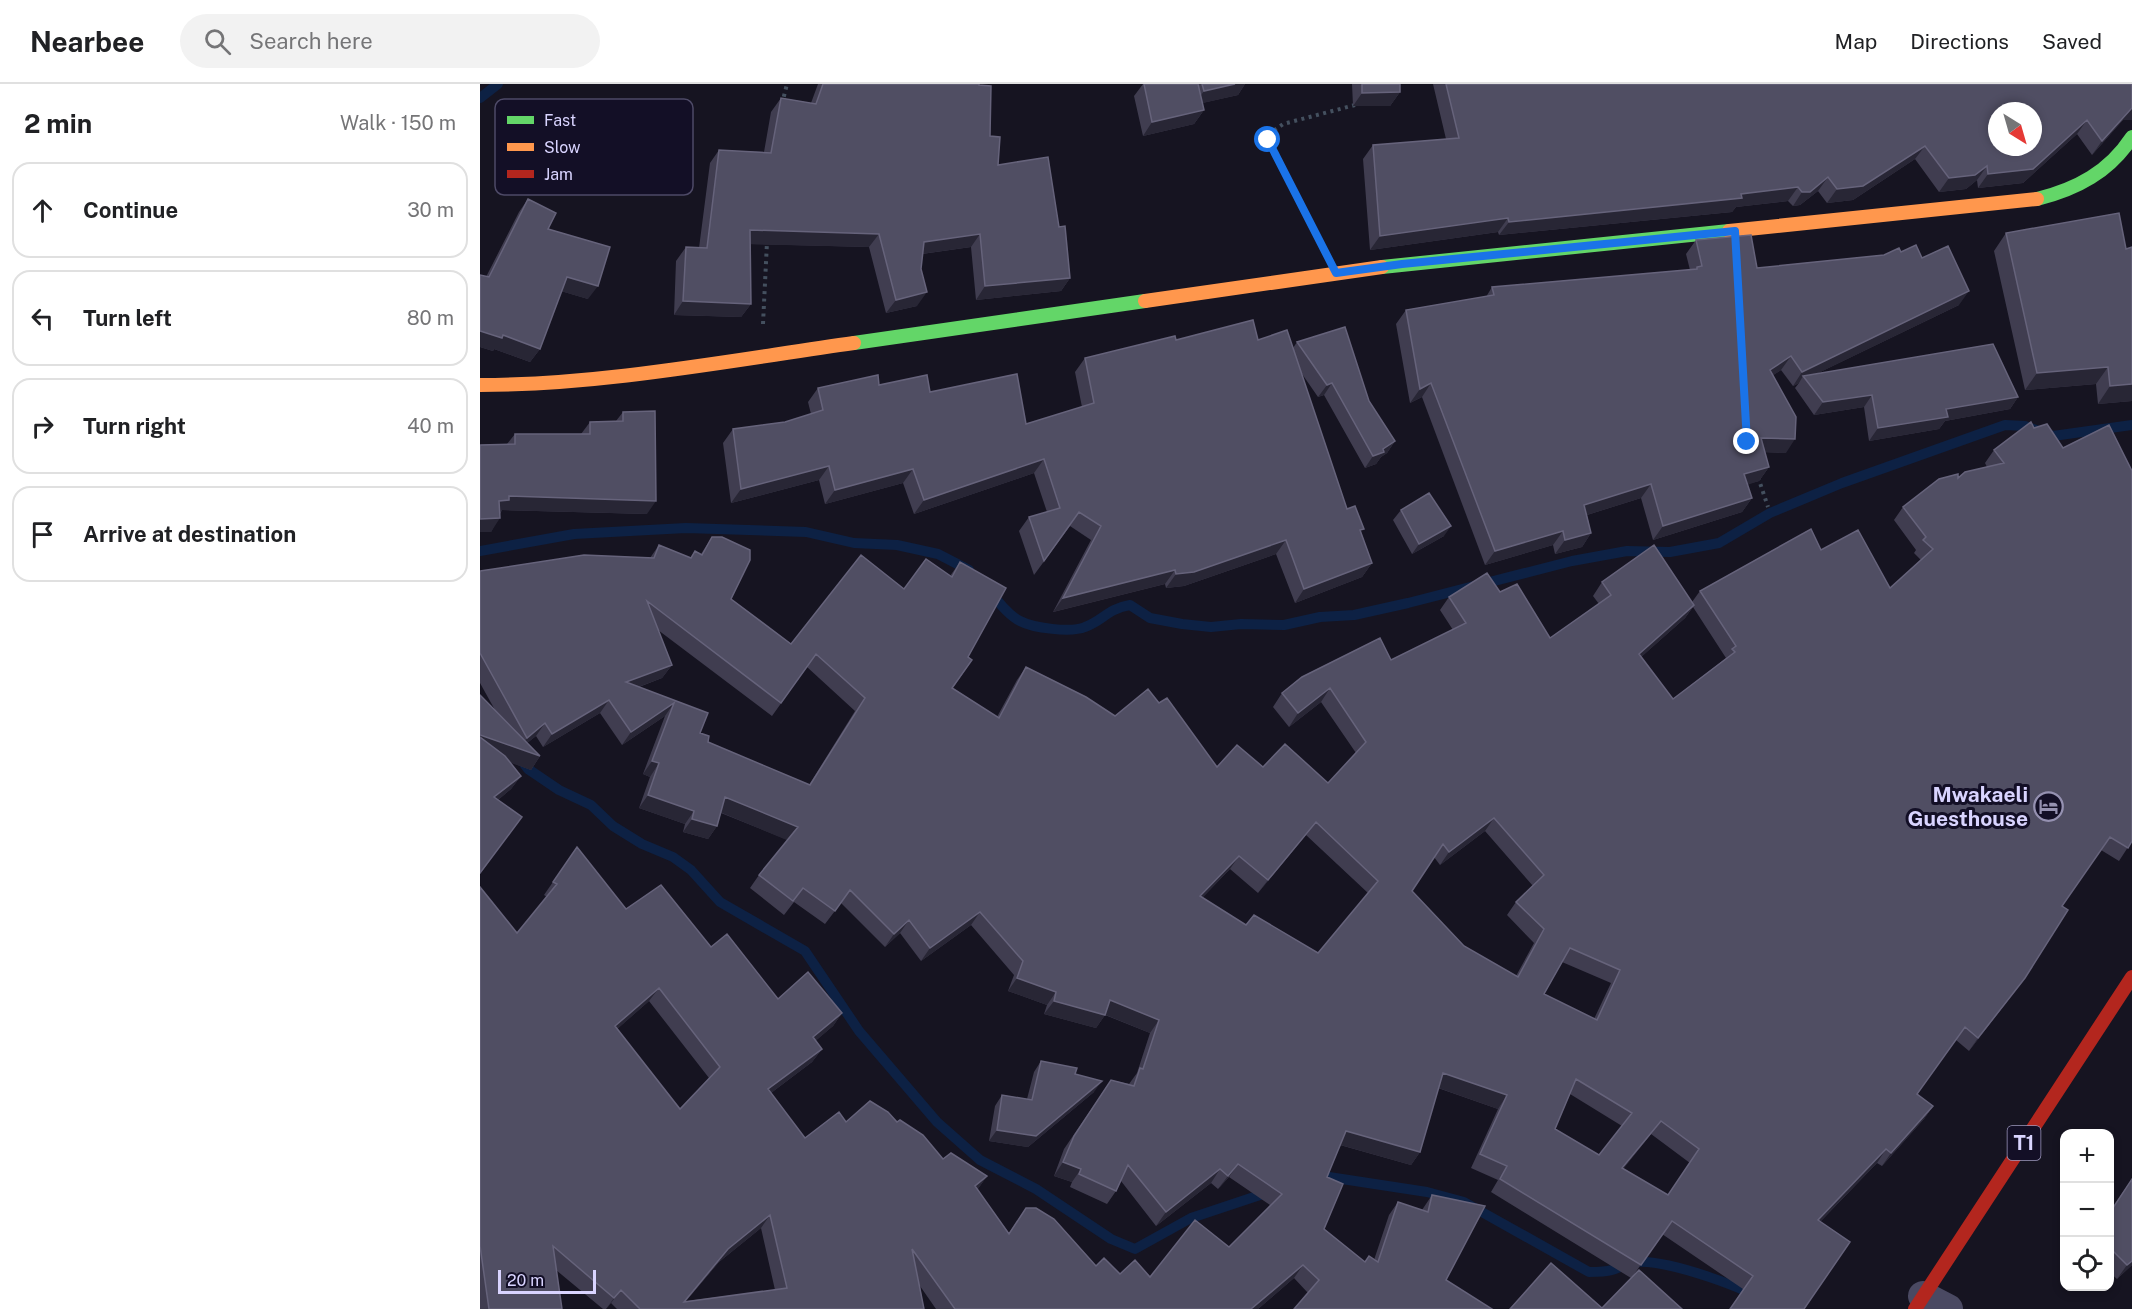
<!DOCTYPE html>
<html lang="en">
<head>
<meta charset="utf-8">
<style>
  body { margin:0; font-family:"Public Sans",sans-serif; background:#f2f2f2; color:#202124 }
  .controls { position:absolute; right:18px; bottom:18px; display:grid; overflow:hidden; border-radius:12px; box-shadow:0 3px 9px #0003 }
  .controls button { width:54px; height:54px; display:grid; place-items:center; padding:0; border:0; border-bottom:2px solid #e0e0e0; background:#fff; color:#202124; font:30px sans-serif }
  .compass { position:absolute; left:1508px; top:18px; width:54px; height:54px; border-radius:50%; background:#fff; box-shadow:0 3px 9px #0003; rotate:143deg }
  .scale { position:absolute; left:18px; bottom:15px; width:98px; box-sizing:border-box; padding-left:6px; border:3px solid #d9d4ff; border-top:0; font-size:16px; line-height:21px; white-space:nowrap; color:#d9d4ff; -webkit-text-stroke:4px #130f26; paint-order:stroke }
  .stop { position:absolute; width:18px; height:18px; margin:-14px; border:4px solid #1a73e8; border-radius:50%; background:#fff }
  .stop.end { background:#1a73e8; border-color:#fff; box-shadow:0 2px 6px #0008 }
  .list { margin:0; padding:0; list-style:none }
  h2 { display:flex; justify-content:space-between; align-items:center; height:78px; margin:0; padding:0 24px; font-size:26px }
  h2 small { font-size:20px; font-weight:400; color:#757577 }
  .list li { display:grid; grid-template-columns:39px 1fr auto; gap:18px; align-items:center; box-sizing:border-box; height:96px; margin:0 12px 12px; padding:0 12px; border:2px solid #e0e0e0; border-radius:18px }
  .list b { display:block; font-size:22px; white-space:nowrap }
  .list em { font-size:20px; font-style:normal; color:#757577 }
  .icon { flex:none; width:33px; height:33px; fill:none; stroke:currentColor; stroke-width:2; stroke-linecap:round; stroke-linejoin:round }
  .map { position:relative; flex:none; width:1652px; height:1225px; overflow:hidden }
  header { display:flex; align-items:center; gap:36px; box-sizing:border-box; height:84px; padding:0 30px; background:#fff; border-bottom:2px solid #e0e0e0 }
  header strong { font-size:28px }
  nav { display:flex; gap:33px; margin-inline-start:auto; font-size:21px }
  .search { width:420px; height:54px; background:#f2f2f2; display:flex; align-items:center; gap:15px; box-sizing:border-box; padding:0 21px; border-radius:33px; color:#757577; font-size:22px }
  main { display:flex }
  aside { flex:1; background:#fff }
  .map>svg:first-child { display:block }
  .lines { fill:none; stroke-linecap:round; stroke-linejoin:round }
  .stream { stroke:#0d2144; stroke-width:10 }
  .path { stroke:#44505f; stroke-width:4; stroke-dasharray:3 4.5; stroke-linecap:butt }
  .street { stroke:#4a4962; stroke-width:30 }
  .fast { stroke:#63d668; stroke-width:14 }
  .slow { stroke:#ff974d; stroke-width:14 }
  .jam { stroke:#b3261e; stroke-width:14 }
  .wall { fill:#403d50; fill-rule:evenodd }
  .shaded-wall { fill:#282635 }
  .building { fill:#504e63; stroke:#66637b; stroke-width:1.5; fill-rule:evenodd }
  .route { stroke:#1a73e8; stroke-width:8 }
  .labels { text-anchor:middle; dominant-baseline:central; stroke-width:6; stroke-linejoin:round; paint-order:stroke }
  .shield { fill:#130f26; stroke:#9e99be; stroke-width:1.5 }
  .shield-label { font-size:20px; font-weight:bold; fill:#d9d4ff }
  .poi-label { font-size:21px; font-weight:bold; fill:#d9d4ff; stroke:#130f26; text-anchor:end }
  .key { fill:#130f26; stroke:#4e4a67; stroke-width:1.5 }
  .key-label { font-size:16px; fill:#d9d4ff }
</style>
</head>
<body>
<header>
<strong>Nearbee</strong>
<div class="search"><svg class="icon" aria-label="search" viewBox="0 0 24 24"><circle cx="10" cy="10" r="6"/><path d="M15 15l6 6"/></svg>Search here</div>
<nav><a>Map</a><a>Directions</a><a>Saved</a></nav>
</header>
<main>
<aside>
<h2>2 min<small>Walk · 150 m</small></h2>
<ul class="list">
<li><svg class="icon" aria-label="ahead" viewBox="0 0 24 24"><path d="M12 20V5M6 11l6-6 6 6"/></svg><div><b>Continue</b></div><em>30 m</em></li>
<li><svg class="icon" aria-label="left" viewBox="0 0 24 24"><path d="M17 20v-9H6M10 6l-5 5 5 5"/></svg><div><b>Turn left</b></div><em>80 m</em></li>
<li><svg class="icon" aria-label="right" viewBox="0 0 24 24"><path d="M7 20v-9h11M14 6l5 5-5 5"/></svg><div><b>Turn right</b></div><em>40 m</em></li>
<li><svg class="icon" aria-label="arrive" viewBox="0 0 24 24"><path d="M6 21V4h12l-3 4 3 4H6"/></svg><div><b>Arrive at destination</b></div></li>
</ul>
</aside>
<div class="map">
<svg width="1652" height="1225" viewBox="0 0 1652 1225">
  <rect width="100%" height="100%" fill="#161421"/>
  <g class="lines">
    <!-- stream -->
    <path class="stream" d="M0 14 18 0
      M0 467 94 450 206 444 326 448 374 459 417 461 458 470 489 486
      M510 507C518 518 528 531 540 537 553 544 591 549 605 543 624 536 627 525 650 521L670 534 702 540 731 543 761 540 804 541 840 533 874 531 928 519 1092 477 1147 467 1190 468 1239 459 1290 429 1362 399 1525 341 1545 342 1573 352 1652 341
      M39 673 48 685 79 706 111 721 133 742 162 760 193 773 211 786 240 818 325 867 379 947 457 1038 500 1076 556 1105 631 1155 655 1165 711 1134 789 1108
      M833 1096 849 1093 947 1108 984 1118 1109 1188C1116 1188 1125 1188 1132 1186 1139 1184 1146 1179 1154 1178 1188 1175 1271 1205 1299 1225"/>
    <!-- path -->
    <path class="path" d="M302 20 307 0
      M840 159 788 51 803 40 875 21
      M283 240 287 158
      M1278 393 1288 423"/>
    <!-- street -->
    <path class="street" d="M1443 1212 1468 1225"/>
    <!-- fast -->
    <path class="fast" d="M1557 115C1597 105 1629 88 1652 53
      M902 183 1249 147
      M374 259 665 217"/>
    <!-- slow -->
    <path class="slow" d="M1249 147 1557 115
      M665 217 902 183
      M0 301C122 301 253 276 374 259"/>
    <!-- jam -->
    <path class="jam" d="M1435 1225 1652 893"/>
  </g>
  <!-- wall -->
  <path class="wall" d="M338 0H499L510 52 518 81 579 143 590 194 581 207 496 216 491 163 442 170 437 222 406 229 389 163 271 160V220L261 233 194 231 196 177 206 163 219 164 230 79 239 66 284 68 291 28 301 14 331 19Z
    M663 0H765L758 11 722 19 724 26 714 40 663 52 654 12Z
    M872 0H920V8L910 22H873Z
    M953 0H1652V36H1643L1612 71 1597 50 1543 99 1498 104 1497 96 1486 105 1459 108 1435 75 1373 116 1347 119 1338 107 1320 121 1313 122 1308 117 1256 123 1252 128 1019 151 1018 148 890 166 883 75 893 61 966 55Z
    M48 115 68 145 108 215 81 207 60 265 50 278 14 265 13 267 0 263V191L6 193 39 128Z
    M1526 149 1646 165 1652 163V317L1618 320 1616 300 1545 306 1514 167Z
    M1216 156 1277 184 1404 171 1421 168 1442 174 1479 221 1338 289 1538 313 1530 325 1465 337 1459 345 1389 357 1384 323 1334 331 1315 304 1319 299 1313 302 1301 286 1293 291 1306 369 1285 368 1289 383 1279 397 1267 400 1272 414 1262 428 1173 456 1161 414 1107 431 1111 449 1102 463 1075 470 1073 461 1005 481 942 313 930 319 916 240 926 226 1006 213 1012 203 1210 186 1206 170Z
    M696 256H778L813 264 817 258 889 317 915 357 907 369 901 373 896 380 885 384 844 311 838 313 820 287 867 425 881 449 892 479 882 493 815 519 796 470 704 502 686 504 685 500 573 528 611 456 590 442 554 491 539 447 549 433 567 428 554 389 434 430 423 399 345 420 339 396 251 419 243 359 253 345 305 338 331 330 328 318 338 304 399 301 450 308 546 340 602 323 595 288 605 274Z
    M143 328 167 430 22 426 11 448H0V361L27 360 35 350H101L110 338 136 337Z
    M1551 338 1554 344 1567 340 1583 364 1629 341 1652 387V757L1639 777 1621 766 1582 822 1588 826 1535 907 1489 967 1476 956 1437 1010 1453 1022 1444 1035 1402 1082 1397 1079 1340 1138 1370 1158 1324 1225H1250L1263 1205 1182 1150 1153 1192 1159 1186 1202 1225H1030L1071 1179 1122 1224 1151 1194 1011 1108 1018 1096 991 1084 1018 1025 958 1004 940 1068 931 1081 860 1061 847 1093 863 1100 844 1145 885 1178 889 1172 894 1176 909 1131 918 1118 942 1126 952 1111 1005 1122 966 1196 1012 1225H814L828 1209 814 1194 778 1225H456L440 1202 444 1225H137L131 1219 126 1225H123L76 1186 82 1225H0V803L37 849 67 813 64 811 97 763 146 825 181 801 231 863 247 850 298 915 328 888 362 929 353 942 335 957 342 965 332 978 291 1009 325 1054 359 1028 366 1038 390 1017 408 1028 417 1038 420 1036 443 1051 463 1075 471 1069 507 1092 497 1106 529 1149 546 1124H556L574 1135 616 1182 624 1174 640 1190 655 1176 670 1193 715 1136 749 1163 790 1121 749 1093 738 1105 731 1099 676 1142 641 1097 636 1107 627 1120 590 1103 592 1098 574 1092 584 1065 631 996 649 1000 657 989 670 949 625 931 616 944 564 930 567 921 528 907 534 891 491 841 441 877 420 849 405 863 361 819 345 840 314 818 304 831 270 804 279 791 308 756 241 729 237 742 228 755 203 748 205 740 159 724 170 693 163 690 185 632 142 661 120 629 63 663 56 652 47 659 60 672 51 686 30 678 41 692 31 705 18 716 42 733 0 790V611L15 626 0 599V487L104 471 170 474 179 461 210 474 215 467 221 470 232 453H242L270 466V476L251 515 311 560 381 471 424 505 446 475 470 492 480 478 526 504 488 573 492 576 473 604 517 633 537 596 546 583 606 613 635 632 668 605 679 619 687 614 737 683 757 661 783 683 805 660 848 699 876 669 841 618 809 643 793 623 802 609 822 593 900 554 911 576 973 546 960 526 969 513 1007 489 1020 508 1037 500 1070 554 1119 520 1113 512 1122 498 1174 461 1212 518 1220 507 1331 445 1341 466 1378 446 1410 504 1441 476 1434 469 1436 466 1414 436 1423 423 1459 395 1478 390V394L1485 388 1507 383 1505 379 1514 366ZM1213 523 1246 574 1193 615 1161 573 1205 534ZM178 546 292 632 327 583 375 627 329 701 228 658 229 652 220 649 228 629 159 603 182 594 192 581ZM1005 747 1053 802 1036 818 1027 831 1054 859 1036 892 984 862 932 807 954 773 960 781ZM826 751 888 809 838 869 774 831 766 841 722 814 750 785 778 809ZM1082 878 1131 899 1114 935 1064 910ZM169 917 229 994 200 1025 137 945ZM1090 1010 1142 1042 1119 1071 1075 1045ZM1171 1050 1210 1079 1188 1111 1143 1085ZM281 1144 295 1206 206 1217 239 1178Z
    M921 426 964 452 932 470 913 436Z
    M561 977 595 990 614 1008 548 1063 509 1057 515 1022 522 1011 547 1015 554 988Z
    M1652 1095V1181L1637 1195 1629 1188V1128Z"/>
  <!-- shaded-wall -->
  <path class="shaded-wall" d="M755 0H765L758 11 714 21 724 7Z
    M920 8 910 22H873L882 9Z
    M1652 24V36H1643L1612 71 1622 57Z
    M724 26 714 40 663 52 672 38Z
    M1607 36 1597 50 1543 99 1498 104 1508 90Z
    M1445 62 1435 75 1373 116 1347 119 1357 105Z
    M1507 82 1497 96 1486 105 1459 108 1469 94Z
    M1348 93 1338 107 1320 121 1313 122 1322 108Z
    M1318 103 1308 117 1256 123 1252 128 1019 151 1029 138Z
    M1028 134 1018 148 890 166 900 152Z
    M270 146 399 150 389 163 261 160Z
    M500 150 491 163 434 171 444 158Z
    M87 193 118 202 108 215 77 206Z
    M590 194 581 207 496 216 505 202Z
    M1489 207 1479 221 1326 295 1323 292 1319 299 1313 302 1322 288Z
    M447 208 437 222 406 229 416 216Z
    M203 217 271 220 261 233 194 231Z
    M0 247 23 251 60 265 50 278 14 265 13 267 0 263Z
    M1311 272 1301 286 1280 300 1290 286Z
    M1628 283 1616 300 1545 306 1557 289Z
    M852 299 844 311 838 313 847 301Z
    M951 299 942 313 930 319 940 305Z
    M1652 300V317L1618 320 1630 302Z
    M1392 311 1384 323 1334 331 1343 318Z
    M1538 313 1530 325 1465 337 1459 345 1389 357 1398 344 1466 325Z
    M1281 354 1315 355 1306 369 1271 368Z
    M915 357 907 369 901 373 896 380 885 384 893 372Z
    M564 375 554 389 434 430 444 416Z
    M349 382 339 396 251 419 261 405Z
    M1289 383 1279 397 1255 405 1264 390Z
    M433 385 423 399 345 420 355 406Z
    M1171 400 1161 414 1094 435 1104 421Z
    M29 412 176 417 167 430 22 426 19 430V417Z
    M1272 414 1262 428 1173 456 1183 442Z
    M20 434 11 448H0V435Z
    M971 442 964 452 932 470 939 460Z
    M1083 447 1073 461 1005 481 1015 467Z
    M1111 449 1102 463 1075 470 1085 456Z
    M806 456 796 470 704 502 686 504 696 490Z
    M892 479 882 493 815 519 824 505Z
    M695 486 685 500 573 528 583 514Z
    M1214 521 1205 534 1150 583 1159 570Z
    M192 581 182 594 137 611 146 598Z
    M850 604 841 618 809 643 818 629Z
    M129 616 120 629 63 663 72 650Z
    M194 619 185 632 142 661 151 648Z
    M65 639 56 652 40 665 60 672 51 686 0 668V651L39 665 47 654Z
    M172 677 179 679 170 693 163 690Z
    M41 692 31 705 5 727 14 713Z
    M168 711 214 727 205 740 159 724Z
    M245 713 318 743 309 757 235 726Z
    M1014 734 1005 747 960 781 969 768Z
    M212 735 237 742 228 755 203 748Z
    M836 738 826 751 778 809 788 796Z
    M759 772 750 785 711 825 720 812Z
    M500 828 491 841 441 877 450 864Z
    M429 836 420 849 405 863 414 850Z
    M537 894 576 908 567 921 528 907Z
    M1545 894 1535 907 1489 967 1498 954Z
    M179 904 169 917 126 955 135 942Z
    M630 916 679 936 670 949 621 929Z
    M574 917 625 931 616 944 564 930Z
    M362 929 353 942 324 967 333 953Z
    M342 965 332 978 279 1018 288 1005Z
    M963 989 1027 1011 1018 1025 953 1002Z
    M622 997 614 1008 548 1063 509 1057 517 1046Z
    M1453 1022 1444 1035 1402 1082 1411 1069Z
    M1181 1037 1171 1050 1133 1098 1142 1084Z
    M866 1047 940 1068 931 1081 857 1060Z
    M1406 1065 1397 1079 1329 1149 1338 1136Z
    M583 1078 601 1085 592 1098 574 1092Z
    M758 1080 749 1093 738 1105 748 1092Z
    M740 1085 731 1099 676 1142 686 1128Z
    M507 1092 498 1105 486 1115 495 1102Z
    M290 1131 281 1144 239 1178 199 1225 204 1218 248 1165Z
    M1652 1177V1181L1637 1195 1647 1181Z
    M823 1181 814 1194 778 1225H771Z
    M141 1206 131 1219 126 1225 134 1214Z"/>
  <!-- building -->
  <path class="building" d="M343 0H499V1L511 2 510 52 520 53 518 81 568 73 579 143 585 142 590 194 505 202 500 150 444 158 441 185 447 208 416 216 399 150 270 146 271 220 203 217 206 163 227 164 239 66 291 69 301 14 336 20Z
    M664 0H718L724 26 672 38Z
    M722 0H755L724 7Z
    M882 0H920V8L882 9Z
    M966 0H1652V24L1622 57 1607 36 1553 85 1508 90 1507 82 1495 91 1469 94 1445 62 1383 102 1357 105 1348 93 1330 108H1322L1318 103 1261 110 1262 114 1029 138 1028 134 900 152 893 61 979 54ZM1517 27H1553V63H1517Z
    M48 115 76 129 68 145 130 163 118 202 87 193 60 265 23 251 22 254 0 247V191L9 193Z
    M1639 129 1646 165 1652 163V300L1630 302 1628 283 1557 289 1526 149Z
    M1271 151 1277 184 1404 171 1419 164 1421 168 1436 161 1442 174 1468 162 1489 207 1322 288 1311 272 1290 286 1316 333 1315 355 1281 354 1289 383 1264 390 1272 414 1183 442 1171 400 1104 421 1111 449 1085 456 1083 447 1015 467 951 299 940 305 926 226 1014 211 1012 203 1217 185V183L1222 182 1216 156Z
    M773 236 778 256 807 246 867 425 875 422 884 445 880 446 892 479 824 505 806 456 714 488 696 490 695 486 583 514 621 442 599 428 564 477 549 433 580 424 564 375 444 416 433 385 355 406 349 382 261 405 253 345 305 338 343 326 338 304 398 291 399 301 447 291 450 308 537 290 546 340 614 319 605 274 695 252 696 256Z
    M865 243 889 317 915 357 903 365 904 368 893 372 852 299 847 301 817 258Z
    M1513 260 1538 313 1466 325 1468 333 1398 344 1392 311 1343 318 1323 292Z
    M175 327 176 417 29 412V416L19 417 20 434 0 435V361L35 360V350H110V338L143 337V328Z
    M1551 338 1554 344 1567 340 1583 364 1629 341 1652 387V757L1648 764 1630 753 1582 822 1588 826 1545 894 1498 954 1485 943 1437 1010 1453 1022 1411 1069 1406 1065 1338 1136 1370 1158 1324 1225H1250L1273 1192 1192 1137 1161 1181 1020 1095 1027 1082 1000 1070 1027 1011 963 989 940 1068 866 1047 847 1093 863 1100 844 1145 885 1178 889 1172 898 1178 918 1118 948 1128 952 1111 1005 1122 966 1196 1012 1225H814L839 1196 823 1181 771 1225H475L432 1165 444 1225H160L141 1206 134 1214 73 1162 82 1225H9L0 1162V803L37 849 77 800 73 798 97 763 146 825 181 801 231 863 247 850 298 915 328 888 362 929 333 953 342 965 288 1005 325 1054 359 1028 366 1038 390 1017 408 1028 417 1038 420 1036 443 1051 463 1075 471 1069 507 1092 495 1102 529 1150 546 1124H556L574 1135 616 1182 624 1174 640 1190 655 1176 670 1193 715 1136 749 1163 802 1110 758 1080 748 1092 740 1085 686 1128 648 1081 636 1107 599 1090 601 1085 583 1078 594 1052 631 996 654 1002 660 984 663 985 679 936 630 916 625 931 574 917 576 908 537 894 543 877 500 828 450 864 429 836 414 850 370 806 355 827 323 804 313 817 279 791 318 743 245 713 237 742 212 735 214 727 168 711 179 679 172 677 194 619 151 648 129 616 72 650 65 639 47 654 0 569V487L104 471 174 474 179 461 211 474 215 467 222 471 232 453H242L270 466V476L251 515 311 560 381 471 424 505 446 475 472 493 480 478 526 504 488 573 492 576 472 604 519 634 546 583 606 613 635 632 668 605 679 619 687 614 737 683 757 661 783 683 805 660 848 699 886 658 850 604 818 629 802 609 822 593 900 554 911 576 986 539 969 513 1007 489 1020 508 1037 500 1070 554 1131 511 1122 498 1174 461 1214 521 1159 570 1193 615 1255 568 1252 565 1256 562 1220 507 1331 445 1341 466 1378 446 1410 504 1453 465 1443 456 1446 453 1423 423 1459 395 1478 390V394L1485 388 1524 379 1514 366ZM167 517 301 619 336 570 385 614 330 701 228 658 229 652 220 649 228 629 146 598 192 581ZM1014 734 1064 791 1036 818 1064 845 1038 893 984 862 932 807 963 760 969 768ZM836 738 898 797 838 869 774 831 766 841 720 812 759 772 788 796ZM1090 864 1140 886 1117 936 1064 910ZM179 904 240 983 200 1025 135 942ZM1096 995 1152 1029 1119 1071 1075 1045ZM1181 1037 1219 1065 1188 1111 1142 1084ZM290 1131 307 1204 204 1218 248 1165Z
    M949 409 971 442 939 460 921 426Z
    M0 611 60 672 0 651Z
    M0 653 25 672 41 692 14 713 42 733 0 789Z
    M561 977 597 984 595 990 622 997 556 1052 517 1046 522 1011 552 1016Z
    M1652 1095V1177L1647 1181 1629 1163V1130Z
    M1071 1179 1122 1224 1159 1186 1202 1225H1030Z"/>
  <g class="lines">
    <!-- route -->
    <path class="route" d="M788 56 856 189 922 180 1255 147 1267 358"/>
  </g>
  <!-- icons -->
  <defs>
    <symbol id="hotel-ring" viewBox="-11 -11 22 22"><circle r="9.5" fill="#130f26" stroke="#9591b1" stroke-width="1.5"/><path d="M-6-4.5h1.5V1H6V5H4.5V3h-9V5H-6ZM-4 0a1.8 1.8 0 1 1 3.6 0ZM.5 0V-2.5h3Q6-2.5 6 0Z" fill="#9591b1"/></symbol>
  </defs>
  <g fill-rule="evenodd">
    <use href="#hotel-ring" x="1552" y="706" width="33" height="33"/>
  </g>
  <g class="labels">
    <!-- shield labels -->
    <rect class="shield" x="1527.5" y="1042" width="33" height="34" rx="4.5"/>
    <g class="shield-label">
      <text x="1544" y="1059">T1</text>
    </g>
    <!-- poi labels -->
    <g class="poi-label">
      <text x="1548" y="710">Mwakaeli<tspan x="1548" dy="24">Guesthouse</tspan></text>
    </g>
  </g>
  <!-- legend -->
  <rect x="15" y="15" width="198" height="96" rx="9" class="key"/>
  <rect x="27" y="32" width="27" height="8" fill="#63d668"/>
  <rect x="27" y="59" width="27" height="8" fill="#ff974d"/>
  <rect x="27" y="86" width="27" height="8" fill="#b3261e"/>
  <g class="key-label">
    <text x="64" y="42">Fast</text>
    <text x="64" y="69">Slow</text>
    <text x="64" y="96">Jam</text>
  </g>
</svg>
<div class="controls">
<button>+</button>
<button>−</button>
<button><svg class="icon" aria-label="locate" viewBox="0 0 24 24"><circle cx="12" cy="12" r="6"/><path d="M12 2v4M12 18v4M2 12h4M18 12h4"/></svg></button>
</div>
<svg class="compass" viewBox="-18 -18 36 36"><path d="M0-13l5 13h-10z" fill="#e53935"/><path d="M0 13l5-13h-10z" fill="#757577"/></svg>
<div class="scale">20 m</div>
<div class="stop" style="left:788px;top:56px"></div>
<div class="stop end" style="left:1267px;top:358px"></div>
</div>
</main>
</body>
</html>
